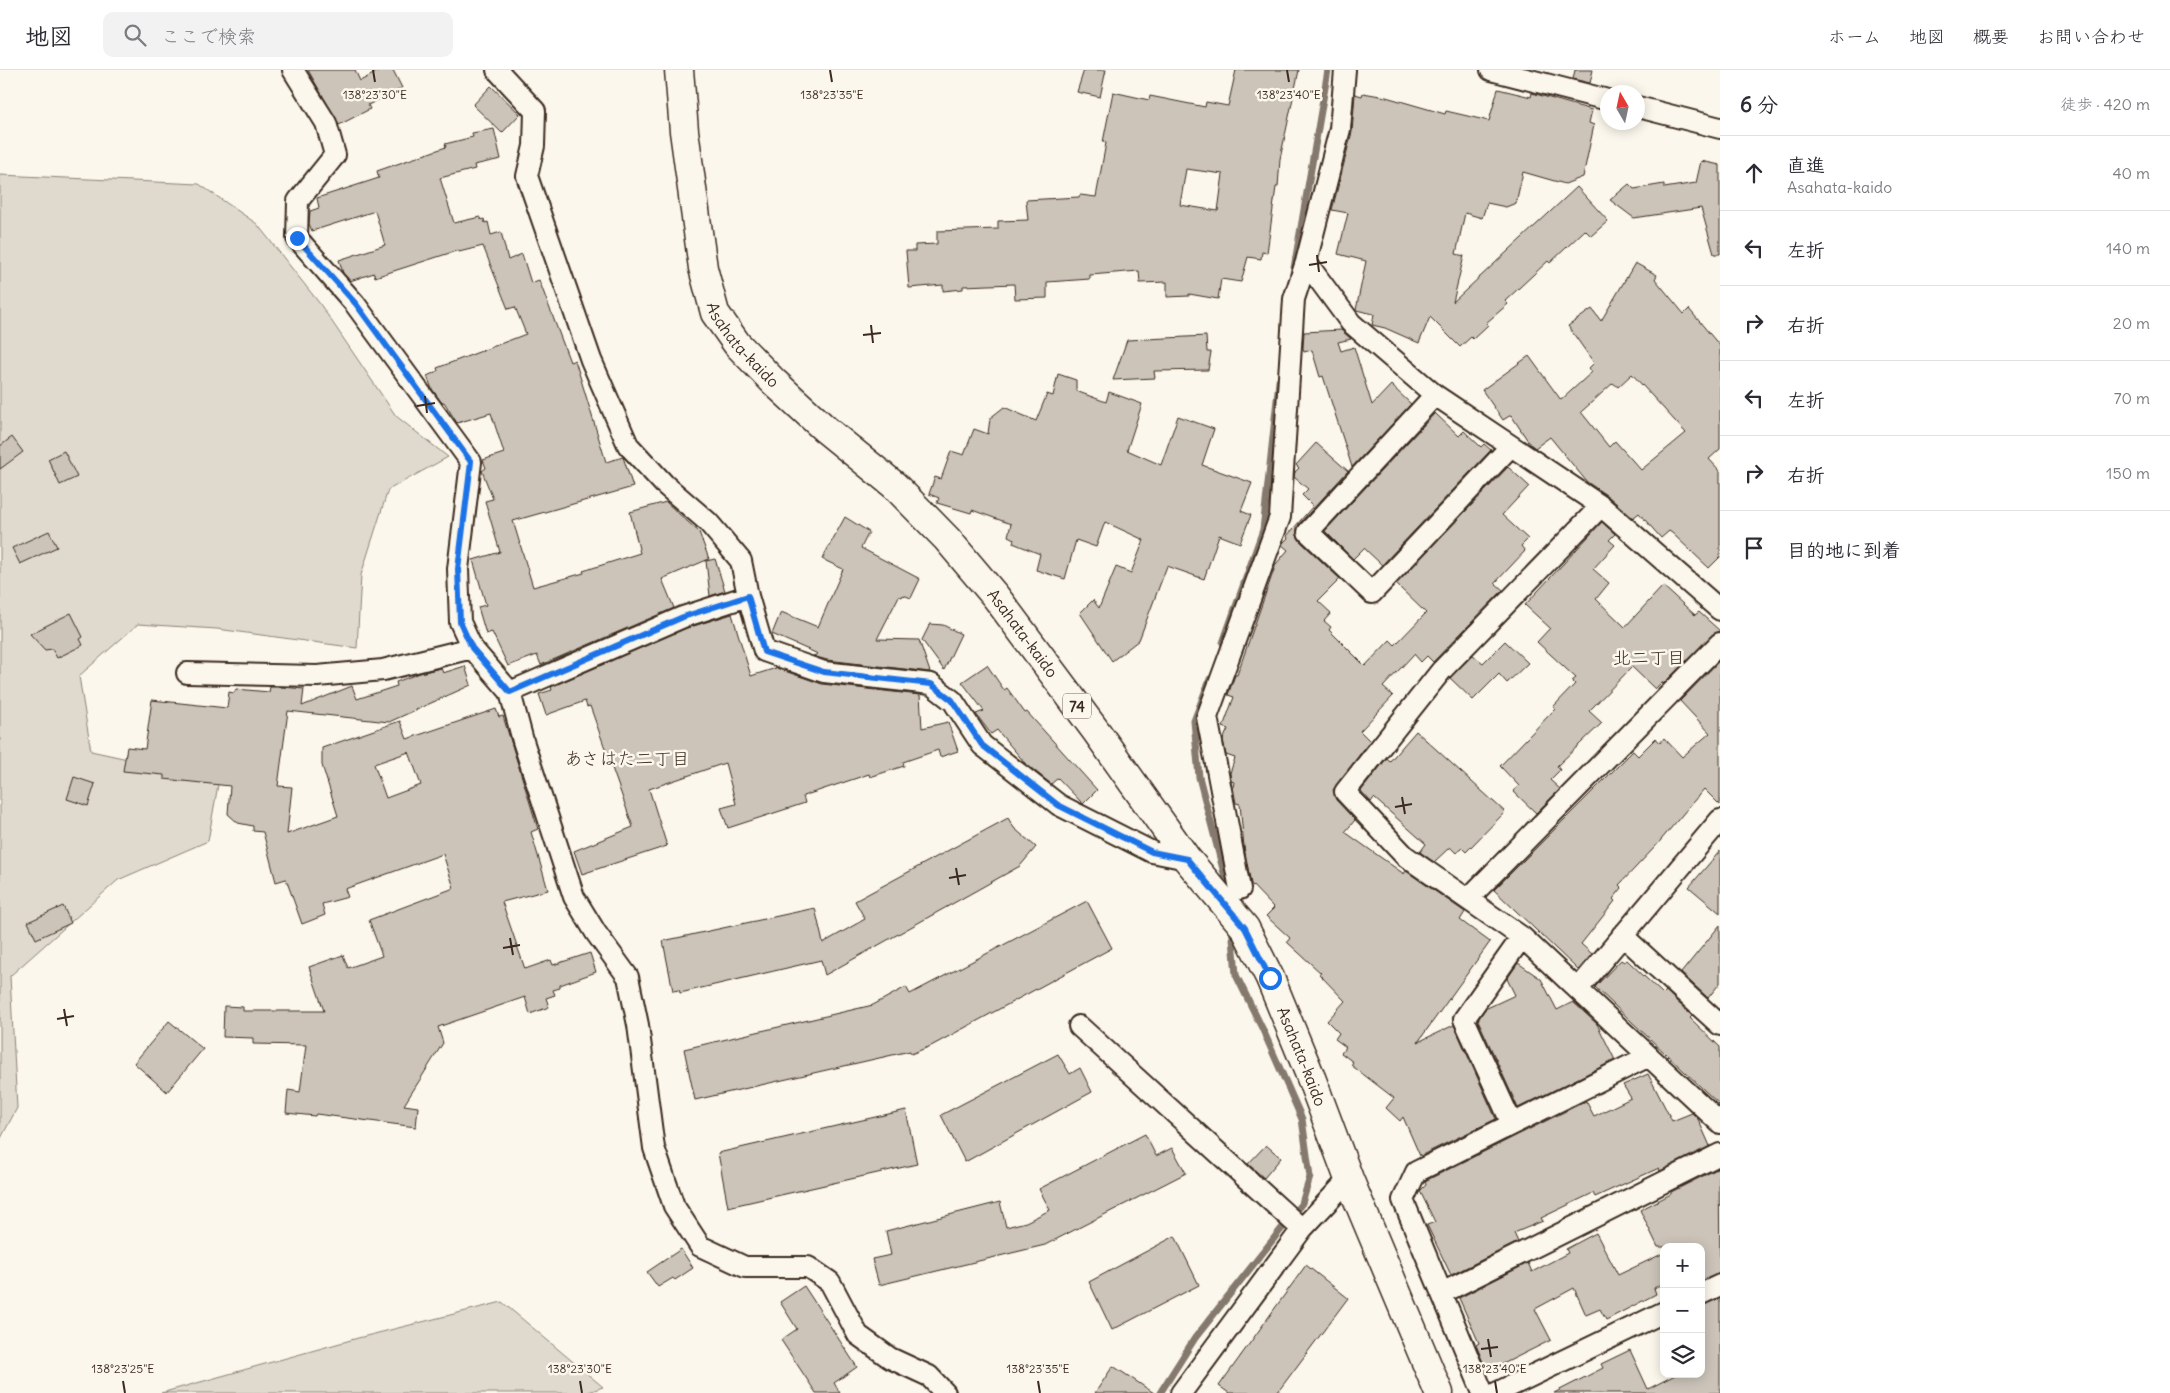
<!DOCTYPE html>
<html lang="ja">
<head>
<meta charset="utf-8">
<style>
  body { margin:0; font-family:Delius,"Klee One",sans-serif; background:#f2f2f3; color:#2b2b33 }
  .controls { position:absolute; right:15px; bottom:15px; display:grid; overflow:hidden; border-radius:10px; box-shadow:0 2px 12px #0003 }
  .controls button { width:45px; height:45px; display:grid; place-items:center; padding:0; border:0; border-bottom:1px solid #e1e1e2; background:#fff; color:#2b2b33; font:25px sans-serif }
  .compass { position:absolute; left:1600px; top:15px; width:45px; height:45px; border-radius:50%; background:#fff; box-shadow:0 2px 12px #0003; rotate:351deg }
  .stop { position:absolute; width:15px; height:15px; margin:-11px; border:4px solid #1a73e8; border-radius:50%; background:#fff }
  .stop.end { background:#1a73e8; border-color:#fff; box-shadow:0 1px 5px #0008 }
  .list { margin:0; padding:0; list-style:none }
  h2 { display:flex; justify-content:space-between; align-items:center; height:65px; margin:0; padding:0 20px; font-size:21px }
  h2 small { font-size:16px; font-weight:400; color:#7c7c81 }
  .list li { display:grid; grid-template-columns:32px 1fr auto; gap:15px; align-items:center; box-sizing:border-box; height:75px; padding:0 20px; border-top:1px solid #e1e1e2 }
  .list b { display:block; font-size:19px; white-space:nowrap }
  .list p { margin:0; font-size:16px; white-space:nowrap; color:#7c7c81 }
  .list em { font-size:16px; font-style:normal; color:#7c7c81 }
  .icon { flex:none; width:28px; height:28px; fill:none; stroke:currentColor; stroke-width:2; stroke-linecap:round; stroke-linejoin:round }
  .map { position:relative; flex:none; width:1720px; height:1323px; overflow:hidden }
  header { display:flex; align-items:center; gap:30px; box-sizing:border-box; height:70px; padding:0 25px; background:#fff; border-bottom:1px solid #e1e1e2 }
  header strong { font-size:24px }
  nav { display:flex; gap:28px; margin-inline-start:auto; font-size:18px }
  .search { width:350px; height:45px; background:#f2f2f3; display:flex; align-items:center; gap:12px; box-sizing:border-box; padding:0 18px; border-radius:10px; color:#7c7c81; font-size:19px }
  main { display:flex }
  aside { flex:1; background:#fff }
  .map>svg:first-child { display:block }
  .green { fill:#dfd9ce; stroke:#8d8276 }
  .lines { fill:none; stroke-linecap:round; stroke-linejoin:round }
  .stream { stroke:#85796d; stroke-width:7 }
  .building { fill:#ccc4b9; stroke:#3b2a1e; fill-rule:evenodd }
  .street-casing { stroke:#3b2a1e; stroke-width:24 }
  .primary-casing { stroke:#3b2a1e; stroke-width:31 }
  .street { stroke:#fbf7ec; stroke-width:20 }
  .primary { stroke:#fbf7ec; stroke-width:28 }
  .route { stroke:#1a73e8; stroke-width:6 }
  .ticks { fill:none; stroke:#3b2a1e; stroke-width:2 }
  .labels { text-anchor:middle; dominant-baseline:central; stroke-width:5; stroke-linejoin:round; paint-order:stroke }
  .shield { fill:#fbf7ec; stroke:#75685c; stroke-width:1 }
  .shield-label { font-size:15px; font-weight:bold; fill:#3b2a1e }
  .street-label { font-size:16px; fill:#3b2a1e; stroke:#fbf7ec }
  .neighbourhood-label { font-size:18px; fill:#3b2a1e; stroke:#fbf7ec }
  .ticks-label { font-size:12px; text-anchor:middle; fill:#3b2a1e; stroke:#fbf7ec; stroke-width:5; stroke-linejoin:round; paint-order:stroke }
</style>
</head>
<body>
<header>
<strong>地図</strong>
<div class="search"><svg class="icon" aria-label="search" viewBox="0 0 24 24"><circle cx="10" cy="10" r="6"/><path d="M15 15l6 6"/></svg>ここで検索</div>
<nav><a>ホーム</a><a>地図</a><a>概要</a><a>お問い合わせ</a></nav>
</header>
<main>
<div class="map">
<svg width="1720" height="1323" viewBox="0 0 1720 1323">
  <rect width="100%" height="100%" fill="#fbf7ec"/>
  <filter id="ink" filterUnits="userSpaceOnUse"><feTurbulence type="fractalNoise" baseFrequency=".02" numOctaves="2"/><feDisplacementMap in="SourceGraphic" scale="10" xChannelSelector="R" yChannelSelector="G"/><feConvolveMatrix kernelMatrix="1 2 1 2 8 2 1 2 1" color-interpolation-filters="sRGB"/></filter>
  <g filter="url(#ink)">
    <!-- green -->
    <path class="green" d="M0 105 199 114 257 154 320 234 396 346 448 387 388 420 361 505 357 578 217 559 138 554 79 606 91 681 219 709 208 771 118 810 10 906 17 1038 0 1070Z
      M502 1232 603 1317 586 1323H161L358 1268Z"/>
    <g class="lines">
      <!-- stream -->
      <path class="stream" d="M1293 204 1328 0
        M1223 573 1263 460 1279 311
        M1210 609 1194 651 1199 707 1230 826
        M1160 1323 1195 1268 1302 1133 1310 1107 1302 1049 1263 960 1236 905 1232 856"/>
    </g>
    <!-- building -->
    <path class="building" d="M308 0H355L360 11 381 0H393L402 18 368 35 370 39 339 55Z
      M1084 0H1106L1100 27 1077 22Z
      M1236 0H1299L1280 89 1278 117H1276L1267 183 1262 182 1261 189 1248 187 1241 212 1221 209 1218 229 1189 224V226L1167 227V212L1140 213 1139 201 1090 205V209L1047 212V228L1015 229 1014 214 963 216V219L943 221V215L909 218 906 181H915V175L937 174V161L998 159V151L1028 150 1026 130 1079 127 1080 125 1096 127 1106 73 1103 72 1113 22 1149 30 1150 26 1205 37 1206 32 1228 36ZM1186 99 1223 104 1218 141 1180 135Z
      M1575 0H1593L1590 13 1573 9Z
      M491 16 520 44 502 63 473 35Z
      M1498 19 1531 27 1532 23 1592 40 1589 53 1594 55 1590 74 1583 107 1565 114 1523 102 1516 133 1506 137 1487 133 1482 148 1465 143 1456 184 1464 186 1453 232 1577 117 1608 151 1591 166 1585 160 1550 193 1548 191 1505 231 1508 234 1486 253 1488 255 1473 269 1471 267 1460 277 1430 247 1419 273 1385 258 1372 255 1374 244 1356 240 1366 191 1338 184 1348 143 1332 140 1352 62 1355 24 1362 26 1363 23 1386 27 1445 44 1446 41 1489 51Z
      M494 59 501 89 474 95 475 99 440 108 454 153 480 147 481 150 484 149 485 153 488 152 491 165 501 162 508 190 522 184 531 213 539 210 570 292 575 290 606 392 623 387 633 417 513 451 533 517 584 503 583 501 640 483 630 442 666 432 699 462 709 489 662 509 674 538 541 595 537 585 508 596 492 562 486 564 478 537 486 535 473 490 500 482 485 431 493 429 482 401 486 398 483 390 504 383 491 343 457 353 444 332 442 333 432 319 427 306 438 301 437 298 526 264 515 237 508 239 483 176 459 182V180L375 207 374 203 350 211 343 203 339 190 385 175 375 141 312 161 309 154 310 141 319 138 317 128 379 108 377 101 446 77 445 74 473 67 472 63Z
      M1701 91 1720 95V184H1714L1701 138 1634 148 1610 130 1629 114 1634 119 1664 114V118L1696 113Z
      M1635 193 1657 205 1655 209 1684 244 1689 239 1720 276V379L1709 389 1720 401V487L1709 498 1672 463 1669 461 1661 468 1639 443 1633 448 1609 427 1587 412 1550 367 1535 378 1530 374 1511 345 1503 350 1482 320 1529 286 1561 330 1592 302 1589 298 1594 293 1568 256 1592 239 1601 251ZM1632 304 1686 363 1641 400 1615 371 1609 377 1581 342 1613 313 1618 317Z
      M1341 260 1351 269 1338 272 1341 281 1354 277 1372 335 1391 315 1411 334 1352 397 1323 306 1320 307 1312 280 1304 282 1303 278 1304 262Z
      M1206 266 1207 282H1211L1208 300 1154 301 1155 308 1113 310 1127 270Z
      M1058 304 1076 310V321L1106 332 1109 322 1142 334 1127 380 1161 395 1178 346 1214 359 1202 395 1252 413 1241 441 1251 445 1240 473 1219 465 1204 509 1167 496 1139 570 1112 591 1080 543 1093 530 1099 538 1116 497 1131 503 1144 470 1105 452 1096 477 1076 470 1065 509 1036 500 1040 484 1013 473 1014 469 1008 466 1011 454 972 440 971 443 937 433 939 428 929 424 935 407 941 409 951 381 964 385 974 359 988 364 990 348 1004 337 1036 351 1047 324 1053 326Z
      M1435 343 1459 366 1464 361 1481 377 1484 374 1491 380 1382 495 1364 478 1353 489 1325 461Z
      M12 367 23 382 0 399V376Z
      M1316 373 1348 401 1299 454 1297 465 1300 471 1340 509 1318 531 1331 543 1324 551 1331 557 1329 560 1365 596 1390 570 1395 575 1426 543 1396 514 1508 397 1529 416 1502 445 1528 469 1521 476 1525 481 1495 513 1503 520 1433 592 1427 586 1421 592 1414 584 1383 617 1393 626 1360 661 1370 671 1333 720 1336 730 1355 750 1345 762 1404 804 1406 801 1465 842 1460 850 1490 872 1418 972 1454 955 1496 1049 1420 1086 1403 1047 1400 1051 1386 1038 1394 1028 1351 995 1353 992 1341 983 1346 977 1335 969 1339 963 1327 951 1345 931 1319 904 1321 903 1287 872 1290 868 1266 846 1274 838 1251 814 1244 777 1240 734 1236 733 1233 717 1234 712 1231 711 1230 703 1235 688 1226 685 1223 670 1228 659 1223 657 1234 627 1228 625 1235 605H1237L1276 494 1288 480 1282 475 1283 473 1288 468 1287 466 1313 436 1302 425 1308 419 1294 407 1295 402 1299 398 1296 395Z
      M64 381 77 407 60 415 48 389Z
      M845 447 869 462 861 478 920 509 911 528 903 525 902 527 899 526 877 569 919 570 930 602 827 590 813 586 818 584 772 564 781 542 818 557 843 499 822 489Z
      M1602 452 1615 464 1609 470 1615 475 1593 499 1609 513 1596 529 1625 557 1663 516 1695 545 1699 542 1720 561 1712 565 1663 614 1662 612 1655 619 1632 597 1589 641 1602 653 1557 696 1560 700 1550 710 1560 719 1536 743 1513 721 1519 716 1500 696 1555 639 1553 637 1575 614 1572 611 1576 608 1537 572 1550 558 1525 535Z
      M49 461 57 477 20 494 12 478Z
      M715 489 725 521 710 526 706 491Z
      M71 543 83 567 80 569 83 575 57 588 52 579 45 580 30 564Z
      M732 544 751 606 776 598 822 614 920 625 922 658 948 652 958 681 940 687 938 680 903 692 904 696 870 707 869 704 803 726 805 733 728 758 721 738 736 734 725 693 649 719 667 776 582 804 574 781 633 757 590 636 587 637 585 631 546 645 539 624 552 620 551 617 687 558Z
      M930 554 943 555 961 564 944 600 922 570Z
      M1505 571 1528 593 1507 613 1499 604 1473 630 1450 608 1473 585 1483 593Z
      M1720 590V735L1704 719 1655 777 1619 815 1622 818 1613 829 1615 831 1581 874 1592 884 1578 900 1494 820 1633 681 1638 686 1656 668 1660 673 1664 668 1682 687 1710 663 1680 631Z
      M987 595 1004 620 1007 618 1025 643 1027 642 1097 720 1083 734 1058 708 1051 714 1025 693 997 660 991 664 976 644 984 641 962 612Z
      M465 596 471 615 389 652 288 641 278 716 292 717 287 764 338 746 322 695V678L400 651 407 669 496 639 499 647 503 646 538 759 531 762 548 820 502 832 525 899 551 890 553 895 590 883 596 902 560 915V918L553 920 555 925 546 928 549 937 530 944 525 927 438 957 443 973 404 1035 418 1037 416 1057 316 1044 315 1046 286 1043 288 1020 300 1022 306 975 253 974V968L223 967 224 936 243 937V941H324L309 897 343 885 348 898 382 886 369 850 454 818 443 784 345 819 348 827 322 834 325 845 302 854 286 809 276 812 263 762 253 761V756L238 753 228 744 230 716 164 709V705L123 701 127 677 145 679 152 630 227 638 229 622 234 623 236 619 269 622 270 617H283L304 619 302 636 352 616 357 629 397 616 396 612 420 603 441 598 443 603ZM409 682 421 715 386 728 374 694Z
      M1416 661 1505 742 1466 782 1462 778 1456 783 1450 777 1434 792 1420 782 1426 774 1374 728 1371 732 1361 721 1387 688 1390 691Z
      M74 707 95 714 88 736 67 729Z
      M1008 748 1014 758 1036 777 1020 796 825 905 821 890 680 923 679 920 673 921 663 871 815 838 823 873 865 849 855 831Z
      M1720 781V843L1689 817Z
      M1087 831 1112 878 931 976 911 984 910 981 695 1030 684 979 873 935 906 917 910 924Z
      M63 836 71 853 36 869 28 852Z
      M1720 855V913L1708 928 1681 903Z
      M1621 890 1624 892 1627 890 1663 924 1666 921 1692 946 1690 948 1720 977V1035L1595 917Z
      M1518 893 1541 909 1557 940 1573 932 1597 954 1615 990 1518 1038 1478 950 1485 939 1515 925 1507 909Z
      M169 951 203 979 167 1022 134 993Z
      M1058 984 1070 1004 1080 998 1092 1022 965 1092 941 1045Z
      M1648 1004 1672 1051 1692 1043 1698 1049 1710 1076 1660 1101 1659 1098 1595 1127 1593 1123 1541 1148 1543 1151 1514 1163 1518 1172 1451 1205 1427 1155 1435 1152 1420 1121 1426 1115 1425 1111 1586 1031 1594 1046 1631 1028 1623 1015Z
      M906 1040 917 1094 728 1137 718 1083Z
      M1145 1064 1156 1086 1172 1078 1186 1103 1045 1175 879 1215 872 1189 891 1185 886 1161 1000 1132 1006 1157 1026 1152 1050 1140 1039 1119Z
      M1266 1075 1281 1088 1264 1108 1248 1094Z
      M1719 1098 1720 1203 1701 1211V1177H1658L1640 1140 1671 1124V1122Z
      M1596 1163 1618 1205 1664 1183V1213L1654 1218 1656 1224 1606 1250 1600 1239 1586 1245 1574 1218 1535 1239 1551 1270 1487 1302 1476 1275 1479 1273 1459 1228 1528 1193 1532 1202 1568 1183 1566 1179Z
      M1175 1166 1199 1215 1112 1260 1089 1212Z
      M681 1179 693 1198 675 1210 673 1208 658 1217 647 1202Z
      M1306 1195 1348 1228 1277 1323H1229L1219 1316Z
      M804 1216 857 1297 834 1313 840 1323H816L781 1270 797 1259 780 1232Z
      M1720 1228V1323H1554L1603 1298 1601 1294 1630 1280 1648 1319 1677 1304H1701V1236Z
      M1113 1296 1154 1323H1095Z"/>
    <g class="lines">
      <defs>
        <path id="street" d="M293 0 326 53 335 85 298 131 297 168 355 234 471 392 458 499 460 552 472 578 510 622 523 671 574 827 596 863 628 907 638 955 654 1078 674 1136 700 1176 745 1197H808L830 1212 858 1265 890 1288 929 1306 945 1323
          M497 0 535 41 534 76 527 106 591 290 628 375 664 414 708 452 741 491 748 526 764 581 824 602 931 614 953 631 982 675 1059 735 1152 782 1187 789
          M1491 0 1608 30
          M1638 37 1720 58
          M1306 192 1351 253 1435 325 1601 436 1720 540
          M1435 325 1308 462 1372 523 1511 376
          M1601 436 1441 601 1345 722 1405 786 1522 867 1720 1053
          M187 603 317 606 383 600 472 578
          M510 622 683 547 748 526
          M1240 819 1207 647 1280 447 1294 229 1306 192 1340 59 1345 0
          M1468 829 1720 573
          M1622 865 1720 955
          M1578 919 1720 750
          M1079 956 1302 1159
          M1512 1054 1464 949 1522 867
          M1442 1223 1720 1084
          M1701 1224 1720 1215
          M1181 1323 1302 1159 1349 1109
          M1483 1323 1403 1130 1416 1102 1649 986
          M1496 1323 1664 1242"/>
        <g id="primary">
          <path id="s1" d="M679 0 684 61 703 198 715 243 737 274 774 312 825 359 894 415 947 469 996 527 1096 661 1187 789 1245 858 1270 908 1310 1005 1349 1109 1439 1323"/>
        </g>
      </defs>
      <!-- street casing -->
      <use href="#street" class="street-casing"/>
      <!-- primary casing -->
      <use href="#primary" class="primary-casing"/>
      <!-- street -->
      <use href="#street" class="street"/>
      <!-- primary -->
      <use href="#primary" class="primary"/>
    </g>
  </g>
  <g class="lines" filter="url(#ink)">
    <!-- route -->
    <path class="route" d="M297 168 356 234 471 392 458 499 460 552 472 578 510 622 683 547 748 526 764 582 824 602 931 614 952 630 982 675 1058 735 1152 782 1187 789 1245 858 1270 908"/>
  </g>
  <!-- ticks -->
  <path class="ticks" d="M373 0 375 12M830 0 832 12M1287 0 1289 12M1317 185 1319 202M1309 195 1327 192M871 255 873 273M863 265 881 263M425 326 427 343M417 336 435 333M1402 727 1405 744M1395 737 1412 734M956 798 959 815M949 808 966 805M510 868 513 885M503 878 520 875M64 939 67 956M57 949 74 946M1488 1269 1491 1287M1481 1279 1498 1277M123 1311 125 1323M580 1311 582 1323M1038 1311 1040 1323M1495 1311 1497 1323"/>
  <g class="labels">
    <!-- shield labels -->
    <rect class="shield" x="1063" y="623.5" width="28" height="25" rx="4"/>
    <g class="shield-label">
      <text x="1077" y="636">74</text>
    </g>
    <!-- street labels -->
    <g class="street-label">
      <text stroke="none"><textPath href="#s1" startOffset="288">Asahata-kaido</textPath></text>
      <text stroke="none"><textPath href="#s1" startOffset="692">Asahata-kaido</textPath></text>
      <text stroke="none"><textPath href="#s1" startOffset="1202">Asahata-kaido</textPath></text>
    </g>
    <!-- neighbourhood labels -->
    <g class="neighbourhood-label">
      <text x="1649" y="587">北二丁目</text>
      <text x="627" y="688">あさはた二丁目</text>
    </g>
  </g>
  <g class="ticks-label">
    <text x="375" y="29">138°23'30"E</text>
    <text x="832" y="29">138°23'35"E</text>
    <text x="1289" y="29">138°23'40"E</text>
    <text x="123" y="1303">138°23'25"E</text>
    <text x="580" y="1303">138°23'30"E</text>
    <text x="1038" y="1303">138°23'35"E</text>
    <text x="1495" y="1303">138°23'40"E</text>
  </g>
</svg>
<div class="controls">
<button>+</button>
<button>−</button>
<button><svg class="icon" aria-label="layers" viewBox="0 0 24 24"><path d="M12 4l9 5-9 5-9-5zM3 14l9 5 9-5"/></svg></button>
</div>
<svg class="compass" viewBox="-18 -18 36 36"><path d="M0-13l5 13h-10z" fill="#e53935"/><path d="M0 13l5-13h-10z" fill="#7c7c81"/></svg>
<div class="stop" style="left:1270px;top:908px"></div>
<div class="stop end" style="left:297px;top:168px"></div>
</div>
<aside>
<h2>6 分<small>徒歩 · 420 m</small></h2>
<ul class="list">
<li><svg class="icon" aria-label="ahead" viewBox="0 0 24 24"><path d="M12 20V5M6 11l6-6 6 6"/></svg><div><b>直進</b><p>Asahata-kaido</p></div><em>40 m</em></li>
<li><svg class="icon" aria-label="left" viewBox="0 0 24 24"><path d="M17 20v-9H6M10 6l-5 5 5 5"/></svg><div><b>左折</b></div><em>140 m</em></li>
<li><svg class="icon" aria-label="right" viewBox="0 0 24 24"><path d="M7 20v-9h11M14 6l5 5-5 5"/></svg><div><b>右折</b></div><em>20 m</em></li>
<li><svg class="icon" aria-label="left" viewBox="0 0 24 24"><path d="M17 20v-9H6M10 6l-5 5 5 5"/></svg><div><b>左折</b></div><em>70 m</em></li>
<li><svg class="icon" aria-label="right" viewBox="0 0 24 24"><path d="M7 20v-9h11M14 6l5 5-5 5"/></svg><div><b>右折</b></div><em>150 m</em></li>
<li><svg class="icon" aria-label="arrive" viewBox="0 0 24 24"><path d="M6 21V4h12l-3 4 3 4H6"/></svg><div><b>目的地に到着</b></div></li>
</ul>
</aside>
</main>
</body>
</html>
